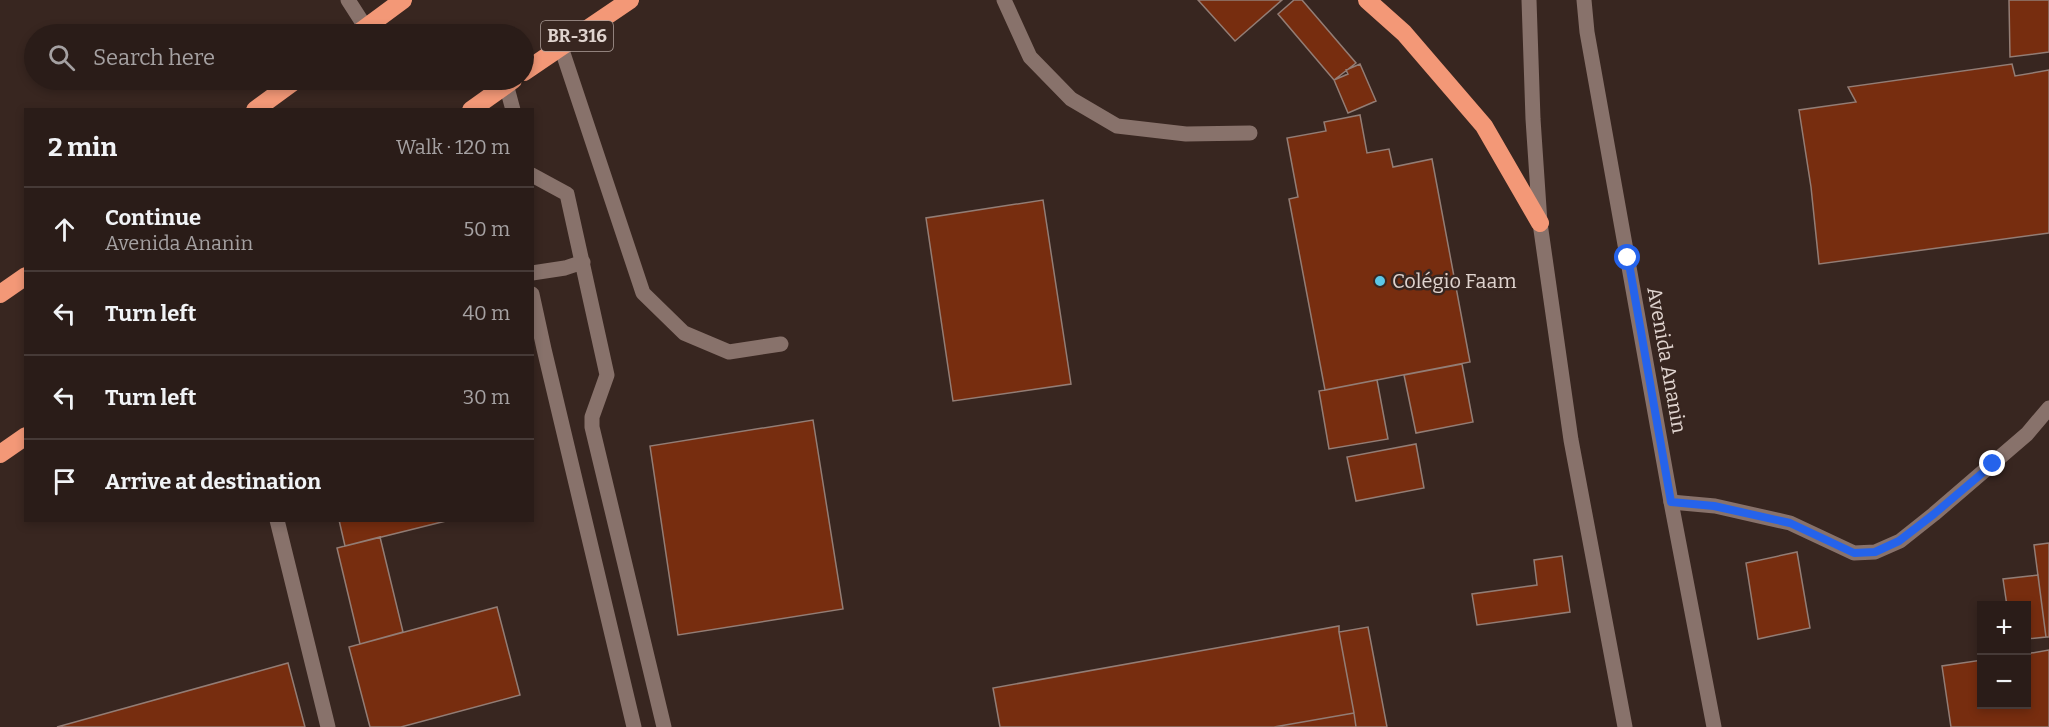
<!DOCTYPE html>
<html lang="en">
<head>
<meta charset="utf-8">
<style>
  body { margin:0; font-family:Bitter,serif; background:#322521; color:#f1f3f6 }
  .controls { position:absolute; right:18px; bottom:18px; display:grid; overflow:hidden; border-radius:0px; box-shadow:0 3px 9px #0003 }
  .controls button { width:54px; height:54px; display:grid; place-items:center; padding:0; border:0; border-bottom:2px solid #463a37; background:#2a1c18; color:#f1f3f6; font:30px sans-serif }
  .stop { position:absolute; width:18px; height:18px; margin:-14px; border:4px solid #2563eb; border-radius:50%; background:#fff }
  .stop.end { background:#2563eb; border-color:#fff; box-shadow:0 2px 6px #0008 }
  .list { margin:0; padding:0; list-style:none }
  h2 { display:flex; justify-content:space-between; align-items:center; height:78px; margin:0; padding:0 24px; font-size:26px }
  h2 small { font-size:20px; font-weight:400; color:#a5a1a2 }
  .list li { display:grid; grid-template-columns:39px 1fr auto; gap:18px; align-items:center; box-sizing:border-box; height:84px; padding:0 24px; border-top:2px solid #463a37 }
  .list b { display:block; font-size:22px; white-space:nowrap }
  .list p { margin:0; font-size:20px; white-space:nowrap; color:#a5a1a2 }
  .list em { font-size:20px; font-style:normal; color:#a5a1a2 }
  .icon { flex:none; width:33px; height:33px; fill:none; stroke:currentColor; stroke-width:2; stroke-linecap:round; stroke-linejoin:round }
  .map { position:relative; flex:none; width:2049px; height:727px; overflow:hidden }
  .search { position:absolute; background:#2a1c18; box-shadow:0 3px 9px #0003; left:24px; top:24px; width:510px; height:66px; display:flex; align-items:center; gap:15px; box-sizing:border-box; padding:0 21px; border-radius:33px; color:#a5a1a2; font-size:22px }
  .panel { position:absolute; background:#2a1c18; box-shadow:0 3px 9px #0003; left:24px; top:108px; width:510px; height:414px; border-radius:0px }
  .map>svg:first-child { display:block }
  .building { fill:#772d0f; stroke:#937d75; stroke-width:1.5 }
  .lines { fill:none; stroke-linecap:round; stroke-linejoin:round }
  .lane { stroke:#88726b; stroke-width:15 }
  .street { stroke:#88726b; stroke-width:15 }
  .secondary { stroke:#88726b; stroke-width:15 }
  .highway { stroke:#f39877; stroke-width:18 }
  .route { stroke:#2563eb; stroke-width:8 }
  .poi-dot { fill:#5cc7e7; stroke:#382620; stroke-width:2 }
  .labels { text-anchor:middle; dominant-baseline:central; stroke-width:5; stroke-linejoin:round; paint-order:stroke }
  .shield { fill:#382620; stroke:#aea09a; stroke-width:1.5 }
  .shield-label { font-size:18px; font-weight:bold; fill:#e0d4cf }
  .poi-label { font-size:20px; fill:#e0d4cf; stroke:#382620; text-anchor:start }
  .street-label { font-size:20px; fill:#e0d4cf; stroke:#382620 }
</style>
</head>
<body>
<div class="map">
<svg width="2049" height="727" viewBox="0 0 2049 727">
  <rect width="100%" height="100%" fill="#382620"/>
  <!-- building -->
  <path class="building" d="M1198 0H1282L1235 41Z
    M1294 0H1302L1356 63 1334 80 1278 14Z
    M2009 0H2049V52L2010 57Z
    M1360 64 1376 101 1348 113 1334 80 1348 74 1346 70Z
    M2012 64 2015 76 2049 70V233L1819 264 1811 187 1799 110 1856 102 1848 87Z
    M1360 115 1367 153 1389 149 1393 167 1432 159 1470 362 1325 390 1289 199 1298 197 1287 138 1326 131 1324 122Z
    M1043 200 1071 384 953 401 926 218Z
    M1462 364 1473 422 1416 433 1404 375Z
    M1377 380 1388 439 1329 449 1319 391Z
    M813 420 843 609 678 635 650 446Z
    M1416 444 1424 488 1356 501 1347 457Z
    M339 520H450L345 546Z
    M380 537 403 632 360 644 337 548Z
    M2049 543V637H2046L2034 545Z
    M1797 552 1810 628 1758 639 1746 563Z
    M1562 556 1570 612 1477 625 1472 594 1537 585 1534 560Z
    M2038 575 2046 637 2026 639V606H2007L2003 579Z
    M497 607 520 695 401 727H370L349 647Z
    M1339 626V632L1354 713 1274 727H1000L993 688Z
    M1368 627 1387 727H1356L1354 713 1339 632Z
    M2049 650V727H1951L1942 666 1982 660V704H2026V654Z
    M288 663 305 727H57Z
    M1354 713 1356 727H1274Z"/>
  <g class="lines">
    <!-- lane -->
    <path class="lane" d="M348 0 366 28
      M1004 0 1030 57 1071 99 1117 126 1186 134 1250 133
      M561 47 643 293 684 333 729 352 781 344
      M1671 502 1715 506 1790 523 1854 553 1875 552 1900 541 1934 514 2027 434 2049 408
      M277 520 328 727"/>
    <!-- street -->
    <path class="street" d="M506 84 513 110
      M532 175 567 194 607 375 592 417V427L664 727
      M532 273 565 268 583 262
      M532 294 544 349 634 727"/>
    <!-- secondary -->
    <path class="secondary" d="M1529 0 1533 119 1540 223 1571 440 1625 727
      M1584 0 1587 32 1671 502 1714 727"/>
    <!-- highway -->
    <path class="highway" d="M1367 0 1404 33 1484 126 1540 223
      M357 34 403 0
      M524 72 630 0
      M255 110 296 80
      M471 110 513 80
      M0 294 26 276
      M0 454 26 436"/>
  </g>
  <g class="lines">
    <!-- route -->
    <path class="route" d="M1628 258 1671 502 1714 506 1790 523 1854 553 1875 552 1899 541 1934 514 1993 464"/>
  </g>
  <!-- markers -->
  <circle class="poi-dot" cx="1380" cy="281" r="6"/>
  <g class="labels">
    <!-- shield labels -->
    <rect class="shield" x="541" y="21" width="72" height="30" rx="4.5"/>
    <g class="shield-label">
      <text x="577" y="36">BR-316</text>
    </g>
    <!-- poi labels -->
    <g class="poi-label">
      <text x="1392" y="281">Colégio Faam</text>
    </g>
    <!-- street labels -->
    <g class="street-label">
      <text transform="translate(1667 360) rotate(80)">Avenida Ananin</text>
    </g>
  </g>
</svg>
<div class="controls">
<button>+</button>
<button>−</button>
</div>
<div class="stop" style="left:1628px;top:258px"></div>
<div class="stop end" style="left:1993px;top:464px"></div>
<div class="search"><svg class="icon" aria-label="search" viewBox="0 0 24 24"><circle cx="10" cy="10" r="6"/><path d="M15 15l6 6"/></svg>Search here</div>
<section class="panel">
<h2>2 min<small>Walk · 120 m</small></h2>
<ul class="list">
<li><svg class="icon" aria-label="ahead" viewBox="0 0 24 24"><path d="M12 20V5M6 11l6-6 6 6"/></svg><div><b>Continue</b><p>Avenida Ananin</p></div><em>50 m</em></li>
<li><svg class="icon" aria-label="left" viewBox="0 0 24 24"><path d="M17 20v-9H6M10 6l-5 5 5 5"/></svg><div><b>Turn left</b></div><em>40 m</em></li>
<li><svg class="icon" aria-label="left" viewBox="0 0 24 24"><path d="M17 20v-9H6M10 6l-5 5 5 5"/></svg><div><b>Turn left</b></div><em>30 m</em></li>
<li><svg class="icon" aria-label="arrive" viewBox="0 0 24 24"><path d="M6 21V4h12l-3 4 3 4H6"/></svg><div><b>Arrive at destination</b></div></li>
</ul>
</section>
</div>
</body>
</html>
